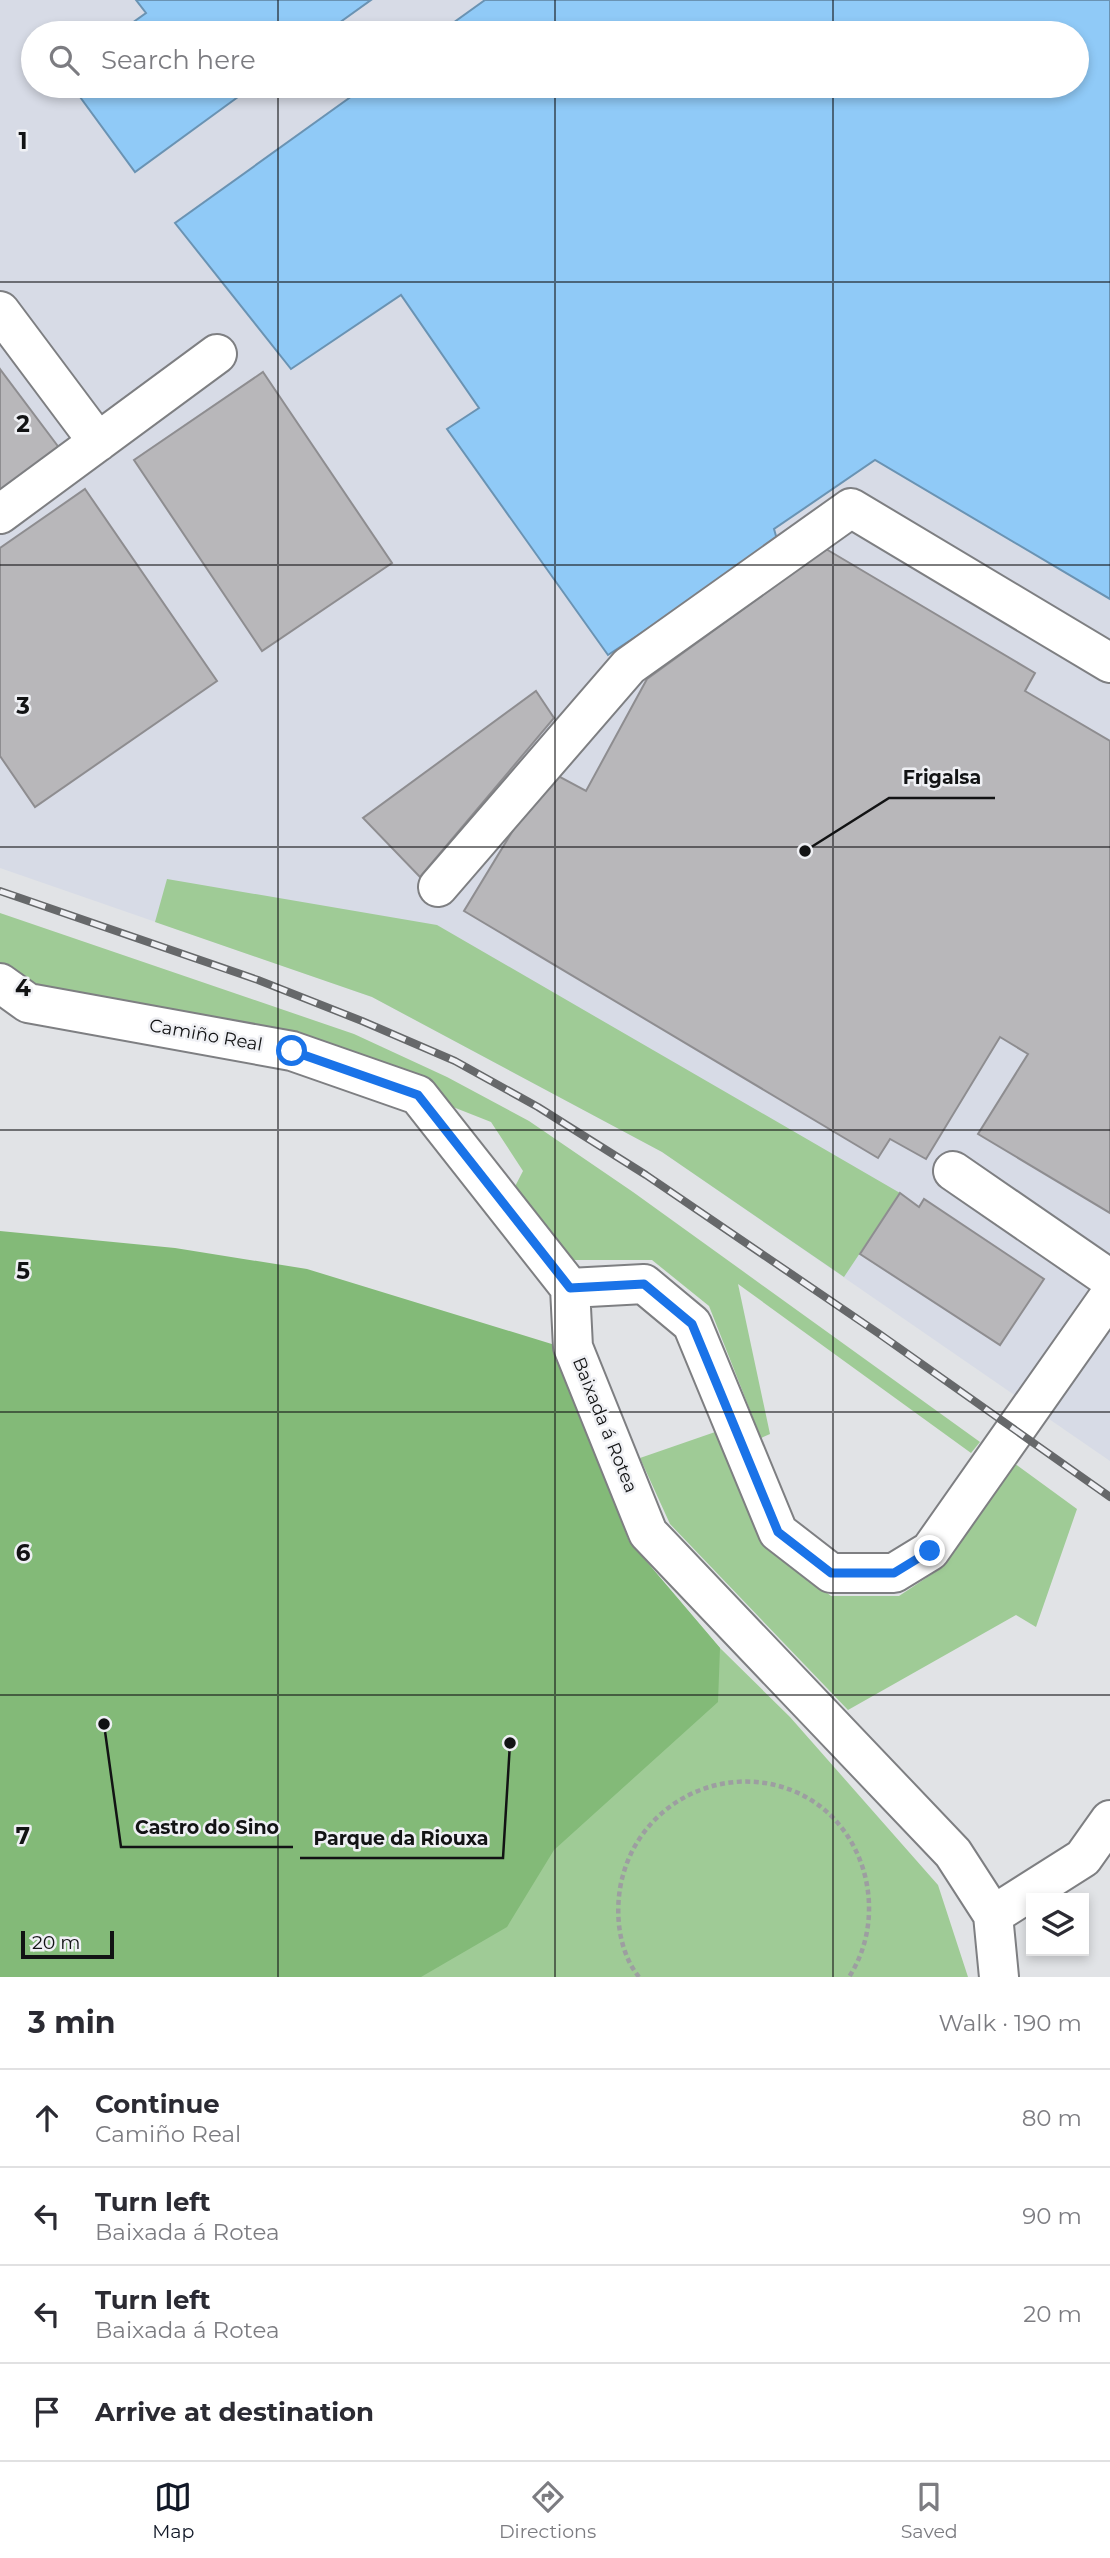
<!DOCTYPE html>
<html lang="en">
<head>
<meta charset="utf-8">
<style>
  body { margin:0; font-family:Montserrat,sans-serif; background:#f2f2f3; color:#2b2b33 }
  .controls { position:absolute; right:21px; bottom:21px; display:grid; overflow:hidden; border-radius:0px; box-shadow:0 4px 10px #0003 }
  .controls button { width:63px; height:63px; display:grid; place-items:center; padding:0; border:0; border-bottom:2px solid #e1e1e2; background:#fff; color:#2b2b33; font:35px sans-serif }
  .scale { position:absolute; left:21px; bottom:18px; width:93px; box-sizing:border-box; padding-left:7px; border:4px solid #121314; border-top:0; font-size:19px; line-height:24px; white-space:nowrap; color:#121314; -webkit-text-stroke:5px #eff0f4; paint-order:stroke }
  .stop { position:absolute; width:21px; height:21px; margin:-16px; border:5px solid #1a73e8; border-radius:50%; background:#fff }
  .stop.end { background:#1a73e8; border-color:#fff; box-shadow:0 2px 7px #0008 }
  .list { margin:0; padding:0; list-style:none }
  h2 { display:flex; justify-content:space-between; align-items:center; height:91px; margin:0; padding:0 28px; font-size:30px }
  h2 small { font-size:23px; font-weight:400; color:#7c7c81 }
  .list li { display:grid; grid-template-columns:46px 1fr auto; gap:21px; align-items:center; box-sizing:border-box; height:98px; padding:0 28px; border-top:2px solid #e1e1e2 }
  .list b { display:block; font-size:26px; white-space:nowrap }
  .list p { margin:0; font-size:23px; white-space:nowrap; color:#7c7c81 }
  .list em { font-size:23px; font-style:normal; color:#7c7c81 }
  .icon { flex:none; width:38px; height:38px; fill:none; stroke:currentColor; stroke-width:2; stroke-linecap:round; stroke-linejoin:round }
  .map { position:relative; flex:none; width:1110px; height:1977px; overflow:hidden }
  .search { position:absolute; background:#fff; box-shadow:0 4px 10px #0003; left:21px; right:21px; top:21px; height:77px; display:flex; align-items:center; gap:18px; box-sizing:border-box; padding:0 24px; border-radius:38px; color:#7c7c81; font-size:26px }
  .sheet { height:483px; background:#fff }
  nav { display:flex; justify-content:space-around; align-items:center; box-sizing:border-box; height:98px; border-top:2px solid #e1e1e2; background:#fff; font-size:19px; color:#7c7c81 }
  nav a { display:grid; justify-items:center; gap:4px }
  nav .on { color:#111827 }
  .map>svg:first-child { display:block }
  .built { fill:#d7dbe6 }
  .green { fill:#9fcb96 }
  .forest { fill:#83ba78 }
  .water { fill:#90caf7; stroke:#6a93b3; stroke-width:2 }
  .building { fill:#b8b7ba; stroke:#8e8d90; stroke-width:2 }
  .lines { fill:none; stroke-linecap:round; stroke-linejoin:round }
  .minor-casing { stroke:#7e7f82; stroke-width:42 }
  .path { stroke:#9d9ea1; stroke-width:4.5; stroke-dasharray:5 3.5; stroke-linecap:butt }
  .minor { stroke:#fff; stroke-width:38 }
  .rail-casing { stroke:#66686a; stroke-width:8 }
  .rail { stroke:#eff0f4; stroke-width:5; stroke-dasharray:16; stroke-linecap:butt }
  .route { stroke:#1a73e8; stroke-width:9 }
  .grid { fill:none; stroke:#121314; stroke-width:2; stroke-opacity:0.55 }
  .labels { text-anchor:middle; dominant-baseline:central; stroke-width:5; stroke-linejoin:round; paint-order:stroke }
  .street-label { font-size:18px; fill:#121314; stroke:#eff0f4 }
  .grid-label { font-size:23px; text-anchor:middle; font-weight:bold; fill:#121314; stroke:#eff0f4; stroke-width:5; stroke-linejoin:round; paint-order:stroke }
  .leader { fill:none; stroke:#121314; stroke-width:2.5 }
  .callout-dot { fill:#121314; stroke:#eff0f4; stroke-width:2.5 }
  .callout-label { font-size:19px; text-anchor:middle; font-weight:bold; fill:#121314; stroke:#eff0f4; stroke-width:5; stroke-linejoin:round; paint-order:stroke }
</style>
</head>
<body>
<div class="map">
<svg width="1110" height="1977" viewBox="0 0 1110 1977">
  <rect width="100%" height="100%" fill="#e1e3e6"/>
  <!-- built -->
  <path class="built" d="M0 0H136L146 13 118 33H33V86H72L135 171 253 86H366L176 224 401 295 479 408 447 429 778 543 773 529 875 460 1110 598V1461L662 1152 372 997 0 868Z
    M371 0H485L439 33H325Z"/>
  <!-- green -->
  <path class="green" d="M167 879 437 925 900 1193 844 1277 662 1152 372 997 155 922Z
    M0 913 354 1034 447 1077 529 1121 633 1192 980 1442 971 1453 738 1284 770 1434 761 1438 709 1306 652 1260H564L509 1198 523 1171 491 1122 453 1107 424 1089 31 991 0 970Z
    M718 1431 765 1544 831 1596H899L944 1566 1014 1463 1077 1509 1036 1627 1016 1615 848 1710 670 1524 640 1458Z
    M629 1541 720 1648 790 1717 938 1885 968 1977H15Z"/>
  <!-- forest -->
  <path class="forest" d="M0 1231 175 1248 307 1269 555 1345 629 1541 720 1648 718 1702 554 1850 507 1927 421 1977H0Z"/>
  <!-- water -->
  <path class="water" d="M136 0H371L325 33H118L146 13Z
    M485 0H1110V599L875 460 774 529 778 543 608 655 447 429 479 408 401 295 291 369 175 223 366 86H1077V33H439Z
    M72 86H253L135 172Z"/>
  <!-- building -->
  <path class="building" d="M0 369 60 449 0 492Z
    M263 372 392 563 262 651 134 460Z
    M85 489 217 681 35 807 0 756V548Z
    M826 549 1035 673 1025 691 1110 741V1213L978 1134 1028 1054 1000 1037 926 1159 890 1139 878 1158 464 911 549 771 586 791 647 679Z
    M536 691 554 718 420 877 363 818Z
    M900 1193 919 1207 924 1199 1044 1279 1000 1345 860 1254Z"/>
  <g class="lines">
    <defs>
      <path id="minor" d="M0 311 98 442
        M0 514 217 354
        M438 887 629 666 851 508 1110 663
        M0 983 28 1003 292 1051 418 1095 570 1288
        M953 1171 1110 1279
        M993 1915 1083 1858 1110 1820
        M999 1977 993 1915 953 1853 648 1533 573 1347 570 1288 644 1284 692 1324 778 1532 831 1573H894L930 1551 1110 1295"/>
    </defs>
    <!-- minor casing -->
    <use href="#minor" class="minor-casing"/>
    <!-- path -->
    <path class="path" d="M639 1977C617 1950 614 1907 623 1875 643 1802 724 1761 796 1792 866 1823 890 1914 849 1977"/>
    <!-- minor -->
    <use href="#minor" class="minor"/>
    <defs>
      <path id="rail" d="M0 891 258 980 362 1021 455 1061 538 1107 646 1175 878 1333 1110 1497"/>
    </defs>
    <!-- rail casing -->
    <use href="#rail" class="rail-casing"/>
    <!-- rail -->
    <use href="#rail" class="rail"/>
  </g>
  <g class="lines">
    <!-- route -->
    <path class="route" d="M292 1051 418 1095 570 1288 644 1284 692 1324 778 1532 831 1573H894L930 1551"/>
  </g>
  <!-- grid -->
  <path class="grid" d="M278 0V33M555 0V33M833 0V33M278 86V1977M555 86V1977M833 86V1977M0 282H1110M0 565H1110M0 847H1110M0 1130H1110M0 1412H1110M0 1695H1110"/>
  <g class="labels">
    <!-- street labels -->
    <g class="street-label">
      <text transform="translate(206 1035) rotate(10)">Camiño Real</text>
      <text transform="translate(605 1425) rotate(68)">Baixada á Rotea</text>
    </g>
  </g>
  <g class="grid-label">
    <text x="23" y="149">1</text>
    <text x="23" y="432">2</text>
    <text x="23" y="714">3</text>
    <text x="23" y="996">4</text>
    <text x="23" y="1279">5</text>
    <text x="23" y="1561">6</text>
    <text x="23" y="1844">7</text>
  </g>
  <!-- callouts -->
  <path class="leader" d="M805 851L889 798H995M104 1724L121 1847H293M510 1743L503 1858H300"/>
  <g class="callout-dot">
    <circle cx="805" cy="851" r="7"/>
    <circle cx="104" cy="1724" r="7"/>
    <circle cx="510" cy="1743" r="7"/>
  </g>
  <g class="callout-label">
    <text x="942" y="784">Frigalsa</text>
    <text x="207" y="1834">Castro do Sino</text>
    <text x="401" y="1845">Parque da Riouxa</text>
  </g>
</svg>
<div class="controls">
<button><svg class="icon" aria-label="layers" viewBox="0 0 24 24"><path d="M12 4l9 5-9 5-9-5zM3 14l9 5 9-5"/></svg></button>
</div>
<div class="scale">20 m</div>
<div class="stop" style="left:292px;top:1051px"></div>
<div class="stop end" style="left:930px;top:1551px"></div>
<div class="search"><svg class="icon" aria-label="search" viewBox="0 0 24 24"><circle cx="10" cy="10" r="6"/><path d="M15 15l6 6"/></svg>Search here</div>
</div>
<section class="sheet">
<h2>3 min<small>Walk · 190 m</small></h2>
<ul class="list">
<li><svg class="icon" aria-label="ahead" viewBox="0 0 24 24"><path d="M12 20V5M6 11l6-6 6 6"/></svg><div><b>Continue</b><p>Camiño Real</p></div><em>80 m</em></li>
<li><svg class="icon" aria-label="left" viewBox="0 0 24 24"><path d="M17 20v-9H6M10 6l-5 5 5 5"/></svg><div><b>Turn left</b><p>Baixada á Rotea</p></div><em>90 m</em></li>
<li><svg class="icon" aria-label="left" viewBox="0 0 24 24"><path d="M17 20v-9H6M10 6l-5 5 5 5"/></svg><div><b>Turn left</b><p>Baixada á Rotea</p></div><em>20 m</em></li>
<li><svg class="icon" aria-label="arrive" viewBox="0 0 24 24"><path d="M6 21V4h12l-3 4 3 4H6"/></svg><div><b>Arrive at destination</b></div></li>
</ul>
</section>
<nav>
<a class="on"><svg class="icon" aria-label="map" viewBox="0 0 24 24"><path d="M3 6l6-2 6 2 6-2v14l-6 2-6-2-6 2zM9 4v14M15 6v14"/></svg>Map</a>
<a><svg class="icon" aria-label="directions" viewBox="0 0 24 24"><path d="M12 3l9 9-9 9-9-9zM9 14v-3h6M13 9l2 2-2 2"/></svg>Directions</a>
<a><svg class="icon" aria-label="saved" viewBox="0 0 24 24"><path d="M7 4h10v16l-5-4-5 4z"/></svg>Saved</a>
</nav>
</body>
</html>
